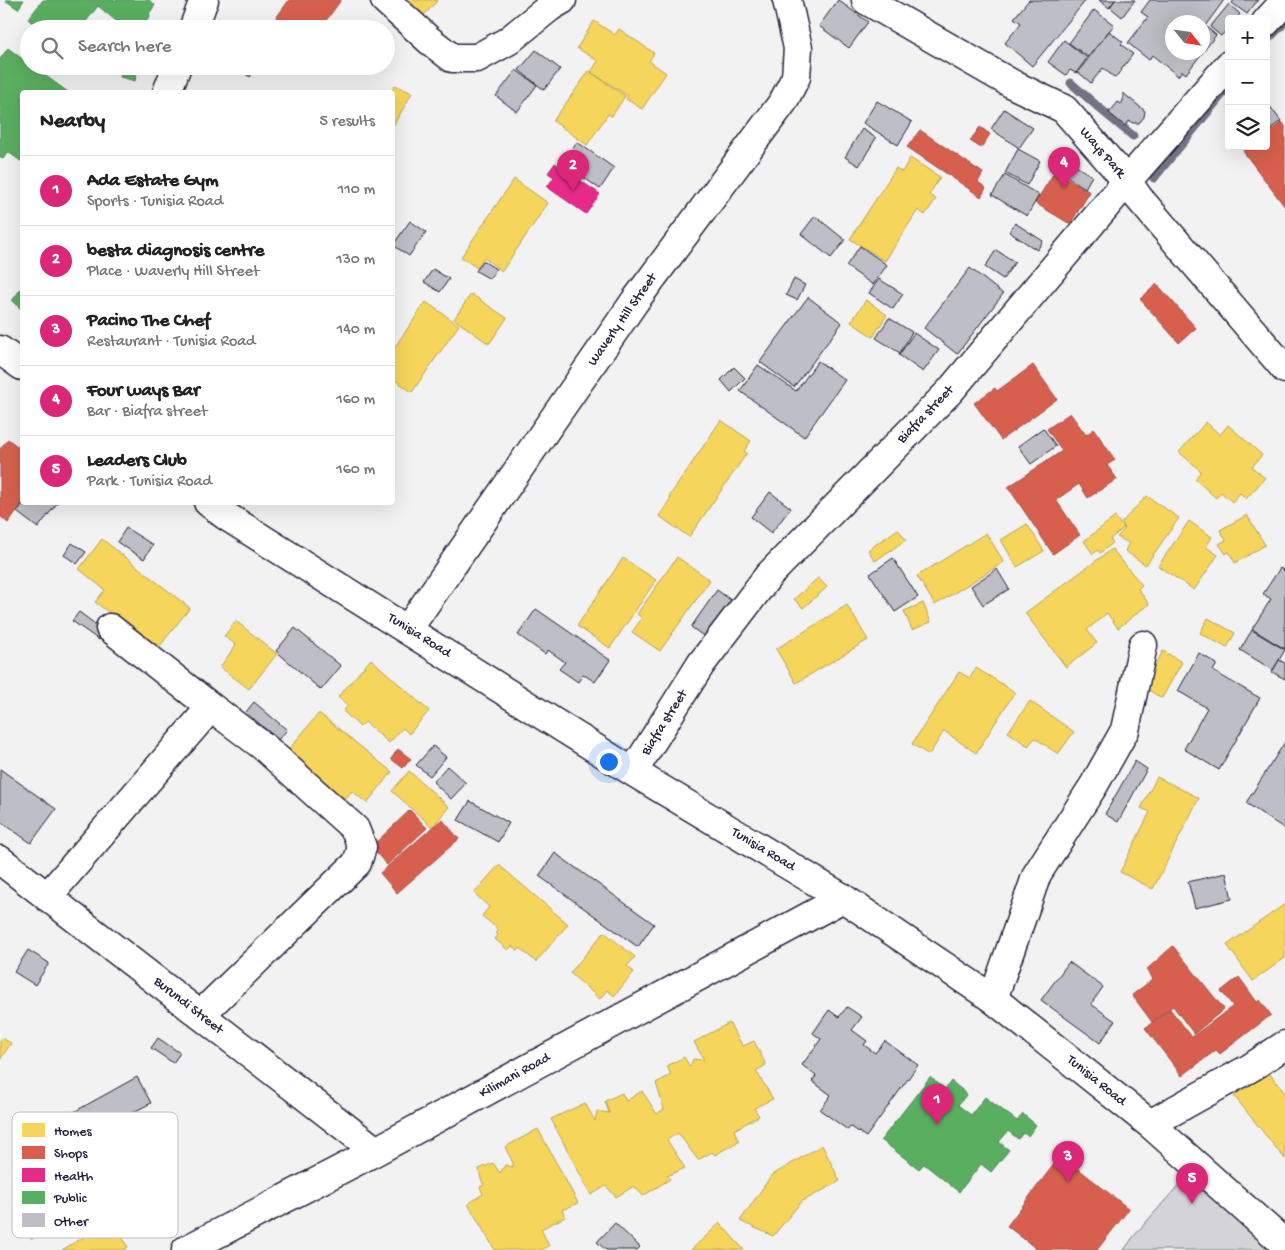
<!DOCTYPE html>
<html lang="en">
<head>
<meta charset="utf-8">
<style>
  body { margin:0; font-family:"Gochi Hand",sans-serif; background:#f6f6f6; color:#222 }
  .controls { position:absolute; right:15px; top:15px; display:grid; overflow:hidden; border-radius:5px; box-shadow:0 5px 20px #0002 }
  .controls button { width:45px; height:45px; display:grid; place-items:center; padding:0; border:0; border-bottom:1px solid #e0e0e0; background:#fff; color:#222; font:25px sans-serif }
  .compass { position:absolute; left:1165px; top:15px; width:45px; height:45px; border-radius:50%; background:#fff; box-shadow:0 5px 20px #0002; rotate:120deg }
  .you { position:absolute; left:608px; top:761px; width:18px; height:18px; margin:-12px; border:4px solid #fff; border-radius:50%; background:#1a73e8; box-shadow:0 0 0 8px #1a73e833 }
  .badge { display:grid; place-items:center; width:32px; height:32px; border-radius:50%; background:#db2777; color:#fff; font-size:16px; font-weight:700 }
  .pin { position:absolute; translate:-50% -41px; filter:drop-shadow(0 1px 2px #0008) }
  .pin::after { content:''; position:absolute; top:26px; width:18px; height:15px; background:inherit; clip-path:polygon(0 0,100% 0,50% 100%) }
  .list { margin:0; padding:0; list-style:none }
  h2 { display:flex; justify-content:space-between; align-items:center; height:65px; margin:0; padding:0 20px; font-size:21px }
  h2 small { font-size:16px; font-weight:400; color:#767676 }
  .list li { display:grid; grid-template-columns:32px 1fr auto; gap:15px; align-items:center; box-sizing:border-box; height:70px; padding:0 20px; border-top:1px solid #e0e0e0 }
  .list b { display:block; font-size:19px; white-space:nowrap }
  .list p { margin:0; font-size:16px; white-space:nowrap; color:#767676 }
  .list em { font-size:16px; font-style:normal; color:#767676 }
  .icon { flex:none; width:28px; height:28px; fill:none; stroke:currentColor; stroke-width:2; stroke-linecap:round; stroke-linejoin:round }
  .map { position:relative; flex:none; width:1285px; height:1250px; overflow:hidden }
  .search { position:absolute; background:#fff; box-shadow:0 5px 20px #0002; left:20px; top:20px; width:375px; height:55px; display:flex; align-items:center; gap:12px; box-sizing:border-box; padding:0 18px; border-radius:28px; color:#767676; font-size:19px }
  .panel { position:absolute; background:#fff; box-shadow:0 5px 20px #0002; left:20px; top:90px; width:375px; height:415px; border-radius:5px }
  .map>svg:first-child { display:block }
  .green { fill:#d3d3d8; stroke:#7a7a8a }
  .homes { fill:#f6d55c; stroke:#b69f52 }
  .shops { fill:#d6604d; stroke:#a04d48 }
  .health { fill:#e7298a; stroke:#ac2772 }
  .public { fill:#5aae61; stroke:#498456 }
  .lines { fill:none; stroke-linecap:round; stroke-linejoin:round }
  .stream { stroke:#727282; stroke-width:9 }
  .building { fill:#bebec6; stroke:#22223b; fill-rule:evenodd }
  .minor-casing { stroke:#22223b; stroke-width:31 }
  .minor { stroke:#fff; stroke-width:28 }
  .labels { text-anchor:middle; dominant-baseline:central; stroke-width:5; stroke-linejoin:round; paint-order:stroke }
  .street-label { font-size:14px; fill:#22223b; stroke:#fff }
  .key { fill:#fff; stroke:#bdbdc4; stroke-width:1 }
  .key-label { font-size:14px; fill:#22223b }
</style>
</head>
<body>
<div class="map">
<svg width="1285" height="1250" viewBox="0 0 1285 1250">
  <rect width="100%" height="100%" fill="#f2f2f3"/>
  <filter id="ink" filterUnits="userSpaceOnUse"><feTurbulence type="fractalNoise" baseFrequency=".02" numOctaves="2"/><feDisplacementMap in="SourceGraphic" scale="10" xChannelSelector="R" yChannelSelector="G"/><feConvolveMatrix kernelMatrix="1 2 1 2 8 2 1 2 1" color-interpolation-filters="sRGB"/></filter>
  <g filter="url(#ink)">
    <!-- green -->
    <path class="green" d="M1190 1172 1270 1250H1124L1134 1236Z"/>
    <!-- homes -->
    <path class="homes" d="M406 0H438L424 15Z
      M594 21 615 35 619 29 654 53 649 61 666 73 642 109 626 99 628 96 591 72 598 61 577 48Z
      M589 71 625 96 612 116 608 114 587 145 553 121Z
      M395 85 412 93 392 128V92H391Z
      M910 158 940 177 929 195 936 199 925 215 918 210 885 261 850 239 896 168 902 172Z
      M514 179 548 203 502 271 484 258 477 268 461 257Z
      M471 294 507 318 489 344 454 319Z
      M866 300 887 315 873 337 851 322Z
      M426 302 459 325 412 392 392 378V351Z
      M721 420 751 441 744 451 747 453 689 537 659 516 671 498 669 497Z
      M1206 422 1220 435 1228 425 1262 455 1252 467 1265 478 1246 499 1240 493 1232 502 1221 492 1216 498 1195 479 1201 471 1179 452Z
      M1147 496 1179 518 1146 565 1125 551 1129 543 1117 537 1125 529 1122 522Z
      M1247 515 1265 545 1235 563 1229 552 1226 554 1219 544 1226 540 1220 530Z
      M1115 517 1124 528 1110 539 1113 543 1100 553 1098 550 1093 554 1084 541Z
      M1189 521 1212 537 1206 547 1218 555 1194 590 1158 566Z
      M1027 524 1044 551 1017 567 1001 540Z
      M898 529 906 540 875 561 868 550Z
      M986 533 1004 562 935 605 917 576Z
      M102 539 190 608 159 647 135 628 133 631 95 602 105 590 79 569Z
      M1112 549 1142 585 1138 589 1149 604 1118 628 1107 613 1087 630 1097 643 1066 667 1025 613Z
      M677 557 710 580 660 651 632 632 642 618 637 614Z
      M623 558 656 580 610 648 577 626Z
      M818 578 827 587 803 608 794 599Z
      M923 603 931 622 912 630 904 611Z
      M847 605 868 640 796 683 776 649Z
      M1208 618 1235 633 1227 648 1200 633Z
      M236 621 277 654 249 689 220 667 236 645 224 636Z
      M1163 651 1182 662 1162 698 1143 687Z
      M371 659 429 711 409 734 403 728 389 743 365 722 360 727 343 711 348 706 338 697Z
      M976 668 1015 692 976 753 944 731 929 755 912 744 959 672 970 678Z
      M1030 701 1074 732 1058 754 1035 738 1028 746 1008 732Z
      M319 713 392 772 367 803 352 791 345 799 326 783 323 785 285 754Z
      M409 771 449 807 432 827 392 791Z
      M1157 777 1199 798 1153 889 1120 872 1150 812 1141 808Z
      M499 865 568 924 536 962 520 948 518 951 512 946 508 950 495 939 498 935 496 933 498 929 482 916 489 907 474 893Z
      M1285 904V958L1253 981 1227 945Z
      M604 932 635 957 627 966 634 972 614 996 607 990 600 999 570 973Z
      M729 1023 743 1046 754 1041 766 1065 756 1071 773 1099 754 1108 759 1116 734 1130 739 1141 715 1155 712 1152 698 1160 678 1133 667 1140 685 1168 667 1176 670 1179 643 1196 634 1186 616 1197 606 1186 591 1195 551 1119 585 1103 595 1121 597 1111 609 1113 605 1101 622 1093 626 1101 642 1091 657 1114 664 1109 656 1083 671 1075 667 1066 684 1057 690 1067 693 1059 704 1060 694 1042Z
      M2 1038 11 1043 0 1060V1040Z
      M1266 1069 1285 1093V1159L1234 1096Z
      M538 1129 578 1203 562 1210 565 1217 541 1229 549 1246 541 1250H495L468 1204 483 1194 480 1187 484 1185 481 1179 479 1169 493 1163 500 1173 505 1165 513 1167V1163L505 1147Z
      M822 1145 840 1181 801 1202 773 1236 740 1221 771 1176Z
      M46 1200 60 1217 32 1239 18 1221Z
      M112 1220 128 1247 124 1250H62Z
      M720 1223 744 1250H691Z"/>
    <!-- shops -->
    <path class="shops" d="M289 0H341L320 29H268Z
      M1282 122 1285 126V207L1243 151 1249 146H1266V134Z
      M980 127 990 134 981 148 970 141Z
      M920 130 983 173 978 182 986 188 981 197 907 147Z
      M1055 171 1090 192 1070 224 1035 203Z
      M1157 284 1196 328 1179 343 1140 299Z
      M1033 365 1057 399 1001 440 974 403 995 388 997 391Z
      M1070 413 1086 435 1094 429 1115 460 1107 465 1117 479 1088 498 1079 484 1056 500 1080 535 1053 554 1008 487 1062 451 1047 429Z
      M8 439 22 450 23 502 8 523 0 516V449Z
      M398 749 411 759 403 768 391 759Z
      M410 810 427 828 387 865 371 847Z
      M442 819 459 839 397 893 380 873Z
      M1173 946 1224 1009 1194 1034 1173 1006 1152 1022 1132 995 1153 979 1146 970Z
      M1239 977 1257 1002 1260 1000 1271 1015 1220 1054 1216 1050 1182 1076 1145 1028 1170 1009 1192 1037 1233 1006 1221 991Z
      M1061 1155 1129 1209 1097 1250H1038L1007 1226Z"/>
    <!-- health -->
    <path class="health" d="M555 163 600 194 586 214 547 187 554 177 548 173Z"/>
    <!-- public -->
    <path class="public" d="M5 0H24L18 9Z
      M43 0H149L155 5 149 14 150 15V17L140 29H126L98 6 80 29H39L28 19Z
      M8 48 29 64V66H32L68 92H22V162L8 152 3 159 0 157V59Z
      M123 66H138L135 81 120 77Z
      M22 287V310L12 301Z
      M930 1077 945 1089 951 1081 967 1094 958 1105 971 1115 985 1097 1017 1121 1023 1114 1036 1125 1028 1136 1023 1133 1018 1139 1008 1131 999 1142 1009 1150 991 1172 981 1164 959 1192 924 1164 919 1169 881 1140Z"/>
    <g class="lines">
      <!-- stream -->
      <path class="stream" d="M1266 41 1285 22
        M1071 83 1098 107 1133 136
        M1154 178 1229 86"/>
    </g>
    <!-- building -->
    <path class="building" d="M838 0 868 22 849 48 819 26Z
      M1029 0H1086L1032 66 1005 43 1021 23 1014 18Z
      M1099 0H1115L1109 8Z
      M1115 0H1135L1122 17 1110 7Z
      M1150 0H1224L1205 26 1216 35 1186 74 1182 71 1178 76 1152 55 1149 60 1128 43 1148 17 1141 12ZM1172 22H1202V52H1172Z
      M1234 0H1258L1247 14 1232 3Z
      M1229 4 1240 14 1236 19H1229V27L1221 36 1210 27Z
      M1094 10 1114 25 1088 57 1069 43Z
      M1109 31 1123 42 1121 44 1133 54 1115 78 1103 68 1091 83 1078 72Z
      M1064 40 1087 58 1076 73 1070 70 1066 75 1048 62Z
      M536 50 560 69 544 90 519 70Z
      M247 66 255 68 250 77 244 73Z
      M516 70 537 85 517 112 496 96Z
      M1123 93 1145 111 1144 117 1139 123H1133L1129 121 1125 126 1109 113 1118 102 1121 104 1123 101Z
      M877 101 912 122 898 145 863 123Z
      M1266 101 1281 121 1266 132Z
      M1004 109 1033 128 1019 148 991 129Z
      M862 129 876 138 859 166 845 157Z
      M577 142 614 168 600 189 563 163Z
      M1018 149 1040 161 1027 185 1005 173Z
      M1063 158 1092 176 1085 188 1056 169Z
      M1005 175 1039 195 1027 216 992 195Z
      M815 216 845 240 831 258 801 234Z
      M410 221 426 232 409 256 393 245Z
      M1015 223 1043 241 1037 250 1009 232Z
      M860 246 887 265 873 285 846 266Z
      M996 250 1015 262 1003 279 985 267Z
      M483 261 496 269 490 279 476 271Z
      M970 268 1003 294 957 354 924 328Z
      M433 269 449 279 440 292 424 282Z
      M794 279 805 285 797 300 786 295Z
      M879 279 903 294 893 309 869 293Z
      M808 297 842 323 794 387 760 362Z
      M889 318 912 332 900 353 876 338Z
      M914 333 939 350 923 372 899 355Z
      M818 361 845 380 804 437 740 391 758 365 796 391Z
      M734 367 745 378 731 392 721 380Z
      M1043 428 1056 446 1031 464 1018 446Z
      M770 492 791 508 771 533 751 517Z
      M24 502H58L38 528 17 512Z
      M126 528 153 545 144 559 117 542Z
      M72 543 86 552 77 564 64 555Z
      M893 558 918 597 895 612 870 574Z
      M1280 568 1285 571V649L1252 629 1271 599 1263 594Z
      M997 569 1009 589 983 605 971 586Z
      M717 590 732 601 706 638 691 627Z
      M536 609 610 660 595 682 583 674 578 682 559 669 565 662 548 650 545 654 518 635Z
      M79 612 106 632 99 640 72 621Z
      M295 628 341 666 321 690 276 651Z
      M1252 630 1285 650 1273 670 1240 650Z
      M1199 653 1217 664 1213 671 1260 698 1219 770 1184 749 1207 708 1178 691Z
      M1279 660 1285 663V679L1272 672Z
      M254 702 287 730 278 740 246 712Z
      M1285 742V829L1246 803Z
      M433 746 446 757 430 776 416 765Z
      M1135 761 1147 769 1118 822 1105 814Z
      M447 766 466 783 451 799 433 782Z
      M0 769 56 809 31 843 0 821Z
      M470 801 509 823 498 842 458 820Z
      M555 853 654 924 638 947 539 876Z
      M1226 873 1232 899 1195 908 1188 882Z
      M28 950 49 963 35 985 14 972Z
      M1069 962 1103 987 1091 1004 1115 1021 1100 1043 1041 1000Z
      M847 1007 862 1017 852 1030 867 1041 864 1045 875 1053 885 1041 918 1065 866 1137 850 1126 848 1130 820 1110 831 1095 812 1081 816 1076 802 1065 821 1039 813 1033 829 1010 839 1017Z
      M158 1038 180 1053 173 1063 151 1048Z
      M137 1077 151 1103 111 1124 121 1143 64 1174 67 1178 42 1192 14 1139 40 1125 48 1139 61 1132 59 1129 76 1120 72 1113Z
      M615 1223 640 1247 637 1250H606L597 1242Z"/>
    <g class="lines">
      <defs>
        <path id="minor" d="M385 0 429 40 452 58H477L508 41 550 7 562 0
          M866 0 1014 85 1064 109 1127 181 1138 197 1285 369
          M1266 22 1285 1
          M193 29 204 0
          M167 92 177 66
          M0 350 22 366
          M208 502 226 516 633 772 843 898 993 999 1150 1124 1285 1244
          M408 629 635 301 783 102 796 77 798 48 787 0
          M633 772 701 664 769 575 950 391 1127 181 1229 65
          M0 860 376 1151
          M47 897 211 707 110 628
          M993 999 1037 874 1094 785 1125 730 1143 645
          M200 1015 357 863 362 847 355 829 264 747 211 707
          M1150 1124 1250 1068 1285 1045
          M186 1250 376 1151 843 898"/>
      </defs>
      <!-- minor casing -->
      <use href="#minor" class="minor-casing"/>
      <!-- minor -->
      <use href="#minor" class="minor"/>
    </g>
  </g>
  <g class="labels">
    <!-- street labels -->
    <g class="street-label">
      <text transform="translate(1102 153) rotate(49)">Ways Park</text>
      <text transform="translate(623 320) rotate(-55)">Waverly Hill Street</text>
      <text transform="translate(926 415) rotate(-46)">Biafra street</text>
      <text transform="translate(419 636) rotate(32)">Tunisia Road</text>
      <text transform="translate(665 723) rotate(-58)">Biafra street</text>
      <text transform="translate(763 850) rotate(31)">Tunisia Road</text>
      <text transform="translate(188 1006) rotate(38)">Burundi Street</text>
      <text transform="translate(515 1076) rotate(-29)">Kilimani Road</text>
      <text transform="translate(1096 1081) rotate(39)">Tunisia Road</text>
    </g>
  </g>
  <!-- legend -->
  <rect x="12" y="1112" width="166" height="126" rx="8" class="key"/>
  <rect x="22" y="1123" width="23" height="14" fill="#f6d55c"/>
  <rect x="22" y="1146" width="23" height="13" fill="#d6604d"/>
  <rect x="22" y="1168" width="23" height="14" fill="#e7298a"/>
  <rect x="22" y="1191" width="23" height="13" fill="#5aae61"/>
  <rect x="22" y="1213" width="23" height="14" fill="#bebec6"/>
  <g class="key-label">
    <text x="54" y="1135">Homes</text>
    <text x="54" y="1157">Shops</text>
    <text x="54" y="1180">Health</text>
    <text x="54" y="1202">Public</text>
    <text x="54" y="1225">Other</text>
  </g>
</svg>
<div class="controls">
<button>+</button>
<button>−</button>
<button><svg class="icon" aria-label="layers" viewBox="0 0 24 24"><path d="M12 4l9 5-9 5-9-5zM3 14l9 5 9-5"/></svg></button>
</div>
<svg class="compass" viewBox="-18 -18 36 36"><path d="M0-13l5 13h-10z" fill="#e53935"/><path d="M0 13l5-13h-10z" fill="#767676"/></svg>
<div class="you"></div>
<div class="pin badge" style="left:937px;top:1125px">1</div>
<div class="pin badge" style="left:573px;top:191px">2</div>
<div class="pin badge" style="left:1068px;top:1182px">3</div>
<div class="pin badge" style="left:1064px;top:188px">4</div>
<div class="pin badge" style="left:1192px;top:1204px">5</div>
<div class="search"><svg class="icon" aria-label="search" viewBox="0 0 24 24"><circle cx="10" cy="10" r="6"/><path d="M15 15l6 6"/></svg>Search here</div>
<section class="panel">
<h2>Nearby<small>5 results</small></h2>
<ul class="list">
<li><span class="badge">1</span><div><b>Ada Estate Gym</b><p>Sports · Tunisia Road</p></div><em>110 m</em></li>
<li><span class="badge">2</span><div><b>besta diagnosis centre</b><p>Place · Waverly Hill Street</p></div><em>130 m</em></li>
<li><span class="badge">3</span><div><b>Pacino The Chef</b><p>Restaurant · Tunisia Road</p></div><em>140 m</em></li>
<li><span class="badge">4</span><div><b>Four ways Bar</b><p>Bar · Biafra street</p></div><em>160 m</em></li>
<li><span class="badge">5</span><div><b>Leaders Club</b><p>Park · Tunisia Road</p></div><em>160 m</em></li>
</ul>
</section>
</div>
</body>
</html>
